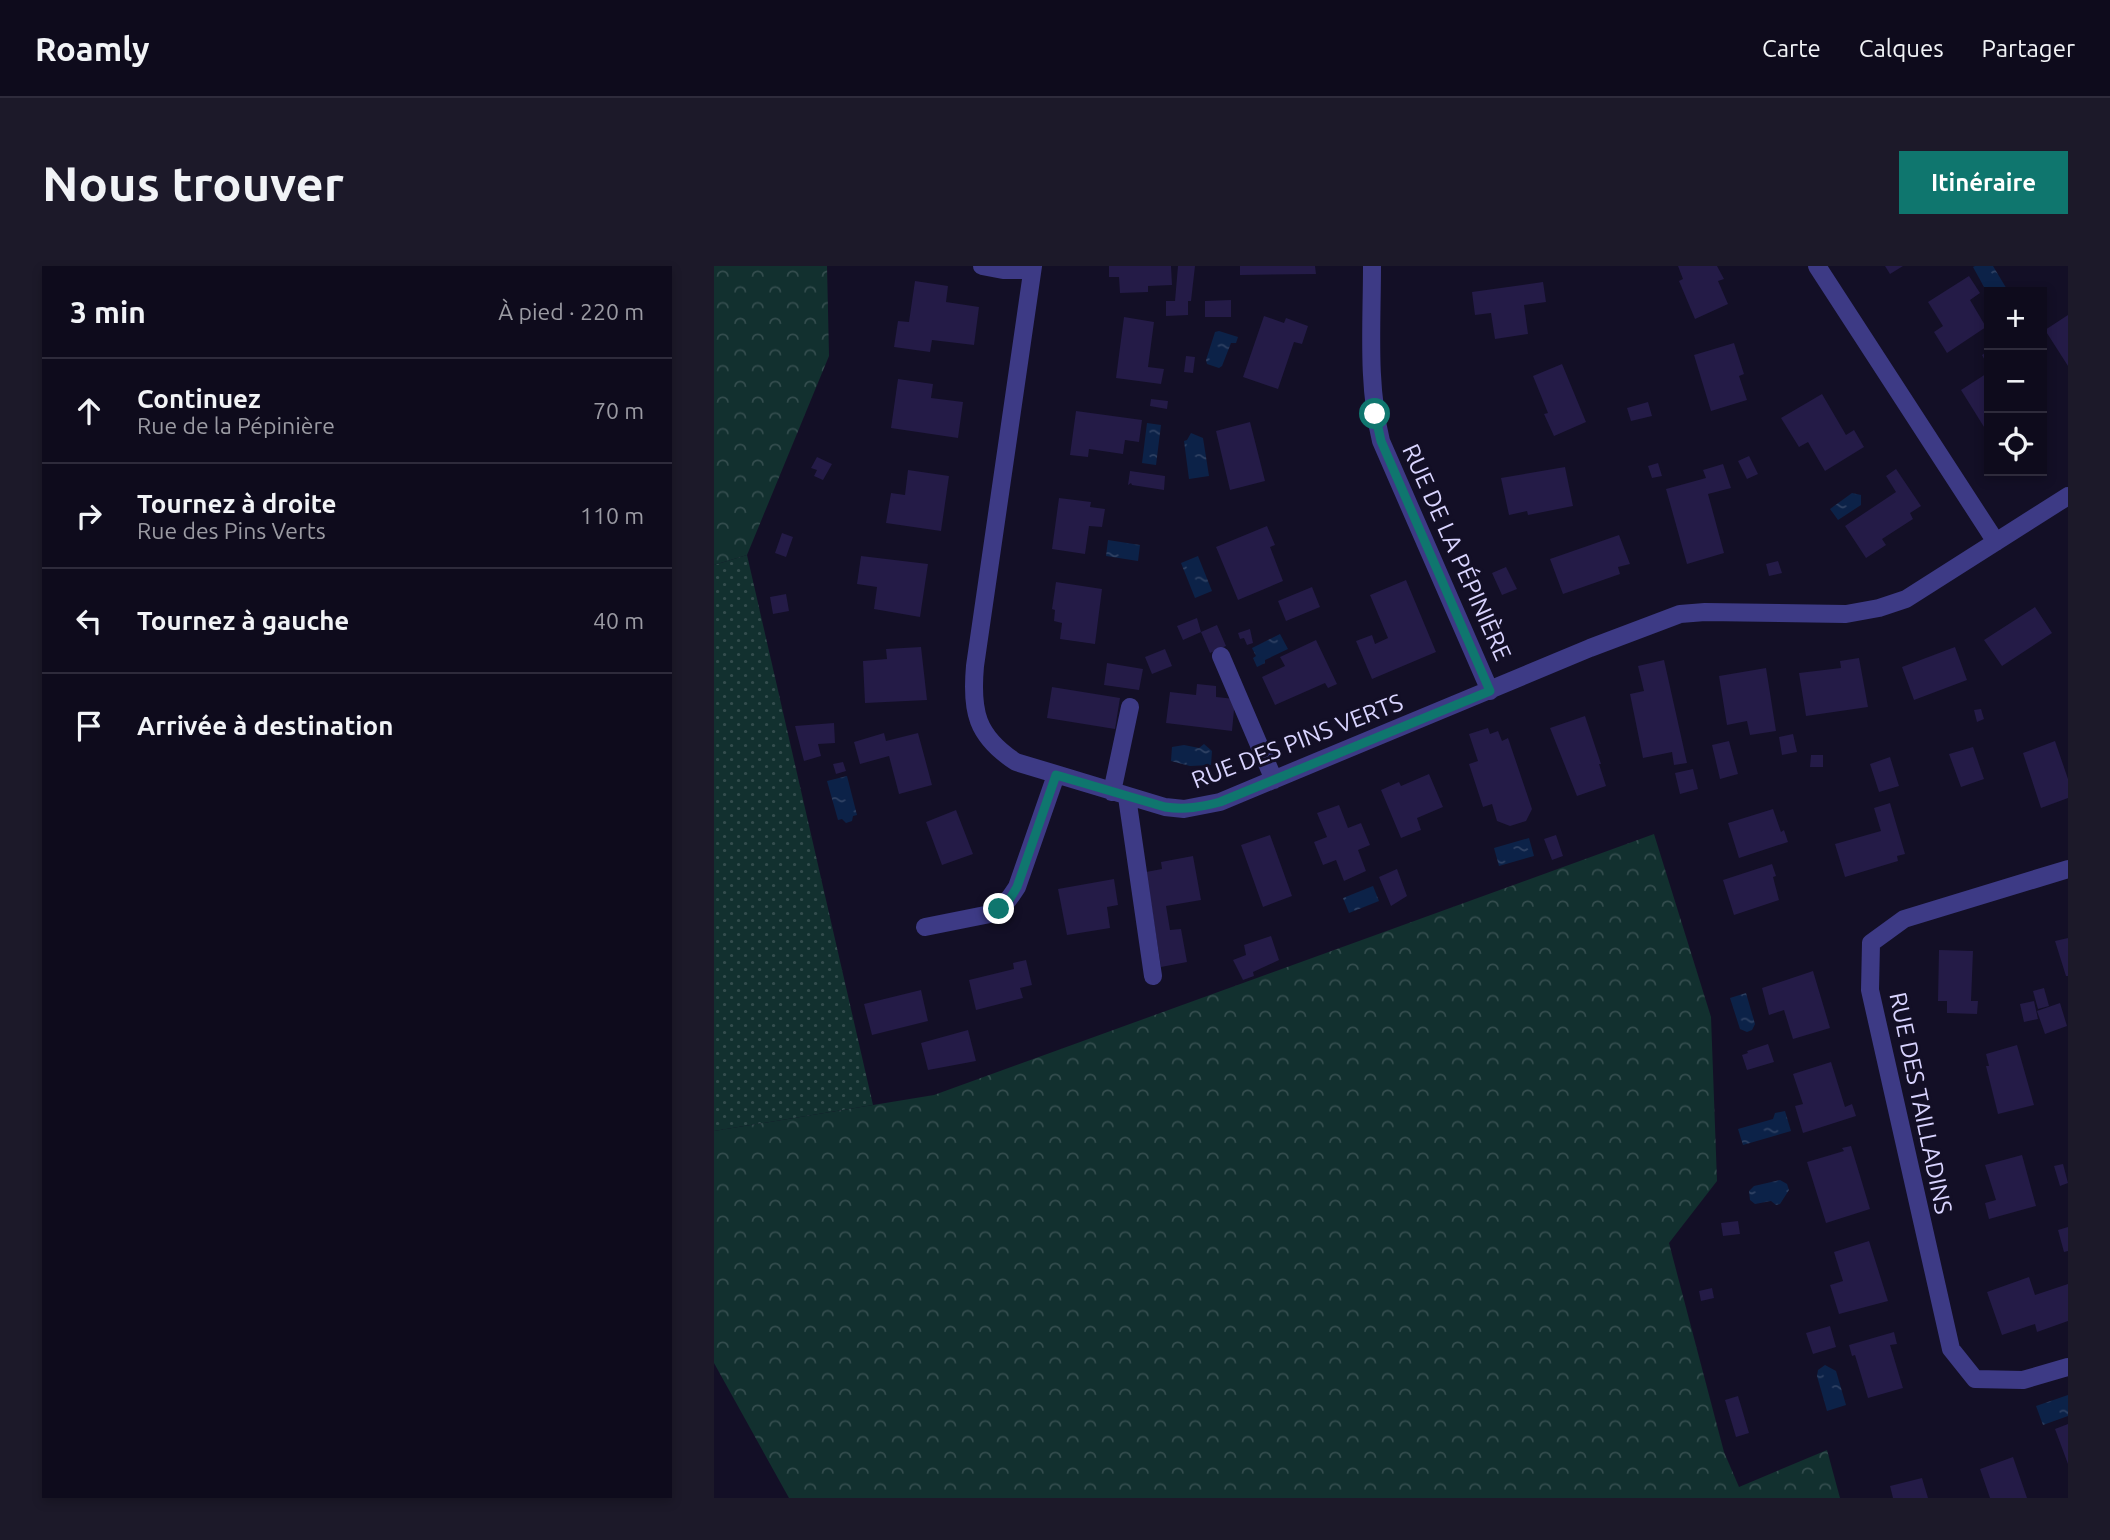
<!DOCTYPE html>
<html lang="fr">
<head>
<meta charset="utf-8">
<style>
  body { margin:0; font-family:Ubuntu,sans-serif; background:#1c1929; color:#f1f3f6 }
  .controls { position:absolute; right:21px; top:21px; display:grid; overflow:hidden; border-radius:0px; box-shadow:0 4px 10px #0003 }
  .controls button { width:63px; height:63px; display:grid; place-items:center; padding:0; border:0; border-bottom:2px solid #2e2b3b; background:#0e0b1c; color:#f1f3f6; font:35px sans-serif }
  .stop { position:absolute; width:21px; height:21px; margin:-16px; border:5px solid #0f766e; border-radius:50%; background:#fff }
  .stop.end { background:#0f766e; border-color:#fff; box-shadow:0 2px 7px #0008 }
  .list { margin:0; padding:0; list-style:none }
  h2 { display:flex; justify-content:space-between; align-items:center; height:91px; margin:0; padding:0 28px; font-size:30px }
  h2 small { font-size:23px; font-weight:400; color:#9b9ba3 }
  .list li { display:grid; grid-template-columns:46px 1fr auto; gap:21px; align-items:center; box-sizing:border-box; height:105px; padding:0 28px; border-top:2px solid #2e2b3b }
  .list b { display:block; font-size:26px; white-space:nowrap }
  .list p { margin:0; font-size:23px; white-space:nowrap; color:#9b9ba3 }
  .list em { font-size:23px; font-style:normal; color:#9b9ba3 }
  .icon { flex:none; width:38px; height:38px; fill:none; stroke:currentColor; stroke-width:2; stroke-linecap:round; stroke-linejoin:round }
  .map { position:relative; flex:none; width:1354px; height:1232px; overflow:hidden; border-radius:0px }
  header { display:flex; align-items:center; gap:42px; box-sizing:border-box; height:98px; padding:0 35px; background:#0e0b1c; border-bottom:2px solid #2e2b3b }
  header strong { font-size:33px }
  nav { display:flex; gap:38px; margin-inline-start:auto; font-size:24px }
  .intro { display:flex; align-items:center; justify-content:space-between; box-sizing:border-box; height:168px; padding:0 42px }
  h1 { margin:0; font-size:49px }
  .button { padding:18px 32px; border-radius:0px; background:#0f766e; color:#fff; font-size:24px; font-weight:700 }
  main { display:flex; gap:42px; padding:0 42px }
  aside { flex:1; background:#0e0b1c; border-radius:0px; box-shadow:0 4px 10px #0003 }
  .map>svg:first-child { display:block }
  .grass { fill:url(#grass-dots) }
  .forest { fill:url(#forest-crowns) }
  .water { fill:url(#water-ripples) }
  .building { fill:#241b47 }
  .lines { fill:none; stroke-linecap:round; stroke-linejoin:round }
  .minor { stroke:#3d3a85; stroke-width:18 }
  .route { stroke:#0f766e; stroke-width:9 }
  .labels { text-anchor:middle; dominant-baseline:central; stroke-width:6; stroke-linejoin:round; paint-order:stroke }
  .street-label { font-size:24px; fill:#d9d4ff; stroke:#130f26 }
</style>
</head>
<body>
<header>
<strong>Roamly</strong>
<nav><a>Carte</a><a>Calques</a><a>Partager</a></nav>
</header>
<div class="intro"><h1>Nous trouver</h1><a class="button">Itinéraire</a></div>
<main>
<aside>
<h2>3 min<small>À pied · 220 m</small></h2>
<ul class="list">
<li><svg class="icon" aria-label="ahead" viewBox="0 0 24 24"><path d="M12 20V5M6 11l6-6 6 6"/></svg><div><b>Continuez</b><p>Rue de la Pépinière</p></div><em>70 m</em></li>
<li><svg class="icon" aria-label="right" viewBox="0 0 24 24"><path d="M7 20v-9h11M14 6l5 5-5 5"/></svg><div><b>Tournez à droite</b><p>Rue des Pins Verts</p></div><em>110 m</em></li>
<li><svg class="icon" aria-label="left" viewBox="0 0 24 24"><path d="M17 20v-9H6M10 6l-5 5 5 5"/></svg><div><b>Tournez à gauche</b></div><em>40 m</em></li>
<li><svg class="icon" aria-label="arrive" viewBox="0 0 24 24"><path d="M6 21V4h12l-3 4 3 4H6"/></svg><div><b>Arrivée à destination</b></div></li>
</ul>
</aside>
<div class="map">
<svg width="1354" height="1232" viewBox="0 0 1354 1232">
  <defs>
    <pattern id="grass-dots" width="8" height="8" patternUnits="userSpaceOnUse" patternTransform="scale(1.75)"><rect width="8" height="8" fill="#12302f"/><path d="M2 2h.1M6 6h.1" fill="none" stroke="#344d4e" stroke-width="1.8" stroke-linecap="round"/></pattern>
    <pattern id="forest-crowns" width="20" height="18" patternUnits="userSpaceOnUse" patternTransform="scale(1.75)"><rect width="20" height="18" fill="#12302f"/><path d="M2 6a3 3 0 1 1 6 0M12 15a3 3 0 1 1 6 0" fill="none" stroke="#344d4e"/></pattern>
    <pattern id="water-ripples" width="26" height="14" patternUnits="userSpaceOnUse" patternTransform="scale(1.75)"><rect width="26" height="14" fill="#0c2248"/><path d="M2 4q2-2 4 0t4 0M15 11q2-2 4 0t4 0" fill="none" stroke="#2f4163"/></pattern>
  </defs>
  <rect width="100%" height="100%" fill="#130f26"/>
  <!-- grass -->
  <path class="grass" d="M33 289 159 839 0 865V299Z"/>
  <!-- forest -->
  <path class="forest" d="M0 0H113L115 90 33 289 0 299Z
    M940 568 997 751 1003 915 955 977 1010 1186 1025 1221 1113 1184 1126 1232H75L0 1097V865L220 829Z"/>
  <!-- water -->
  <path class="water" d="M1261 0H1279L1294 25 1275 26V30L1259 1Z
    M505 65 524 71 522 77H517L508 100 505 102 493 98 492 94 501 66Z
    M433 157 447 159 442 199 428 197Z
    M477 167 489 172 495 210 475 213 470 175 473 174Z
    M1138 227 1147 229V239L1124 254 1116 243Z
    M394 274 426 279 424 295 392 290Z
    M484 290 498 325 481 332 467 297Z
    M566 368 574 383 551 394V397L543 401 539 392 542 390 538 382Z
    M490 478 498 485 497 499 476 500 457 495 458 481 470 479 485 482Z
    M133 510 143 549 139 550 138 555 132 557 128 553 124 554 113 515Z
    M815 572 820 590 785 600 780 582Z
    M659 620 665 635 635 647 629 632Z
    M1032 727 1041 758 1038 764 1033 766 1026 763 1016 732Z
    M1071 845 1077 865 1029 879 1024 863 1059 853 1061 847Z
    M1066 914 1073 918 1075 924 1066 938 1062 939 1057 935 1041 938 1036 934 1035 925 1040 920Z
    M1111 1099 1122 1105 1132 1139 1113 1145 1103 1110 1104 1104Z
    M1354 1129V1150L1329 1159 1322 1140Z"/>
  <!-- building -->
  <path class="building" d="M395 0H457L458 19 434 20V26L406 27 405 11H395Z
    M464 0H481L477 35H474V49L452 50V35H461Z
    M526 0H601L602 8 526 9Z
    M964 0H1003L1010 13 1004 15 1014 38 981 53 965 15 969 13Z
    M1171 0H1189L1176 8Z
    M1255 10 1266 27 1256 34 1272 61 1233 87 1220 66 1229 60 1214 36Z
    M201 15 234 20 232 36 265 41 260 79 218 74 216 86 180 81 184 55 195 56Z
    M829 16 832 36 810 39 814 68 781 73 777 47 761 49 758 26Z
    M517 34V51H491V35Z
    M1354 49V100L1331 64Z
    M550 50 570 57 572 52 594 60 588 78 580 76 564 123 529 111Z
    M410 51 440 56 434 101 450 103 447 118 402 112Z
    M1020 77 1030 108 1025 110 1033 134 997 145 980 89Z
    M1275 84V102L1268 89Z
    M472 90 481 91 479 107 470 106Z
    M848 98 872 156 840 170 830 148 834 147 819 110Z
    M1275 106V169L1247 124Z
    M184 113 219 118 217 132 249 136 244 172 177 162Z
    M1108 128 1132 169 1140 164 1150 181 1111 205 1094 176 1085 181 1067 152Z
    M437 133 454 135 453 143 436 140Z
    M934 136 938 150 917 155 913 142Z
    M362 145 428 154 425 176 411 174 409 188 375 183 374 191 356 189Z
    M536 156 551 215 516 224 502 165Z
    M1035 190 1044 208 1033 213 1024 195Z
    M103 191 118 198 109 214 100 210 103 204 97 202Z
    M944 197 948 210 938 212 934 200Z
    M1009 198 1017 222 994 228 1010 287 973 298 952 223 992 212 989 204Z
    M851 201 859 240 814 249 813 245 795 249 787 212Z
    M1182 203 1207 240 1196 247 1199 253 1168 273 1172 279 1152 292 1131 260 1182 226 1172 210Z
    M194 204 235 210 227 265 172 257 177 227 191 229Z
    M416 205 451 210 450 224 418 219 417 217 414 219Z
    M345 232 377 236 376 241 391 243 388 261 375 260 371 288 338 283Z
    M553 260 561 279 556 281 569 315 524 334 502 281Z
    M68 267 79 271 72 291 61 287Z
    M905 269 916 298 904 301 906 308 849 328 836 293Z
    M147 290 214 298 206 351 160 343 163 321 143 318Z
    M1064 295 1068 307 1055 310 1052 298Z
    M792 301 803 323 788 329 778 307Z
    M692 314 722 386 658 413 642 375 658 369 661 378 674 372 656 329Z
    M342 316 388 323 381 378 346 373 348 357 340 355 341 344 338 343Z
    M598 321 606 341 572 355 564 335Z
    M72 328 75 345 59 348 56 331Z
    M1321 341 1338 367 1288 400 1270 374Z
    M483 352 487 366 503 359 512 380 496 387 487 366 469 374 463 360Z
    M536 363 539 377 533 379 530 372 526 373 524 367Z
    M602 374 623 418 614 422 611 417 561 439 548 411 571 400 566 391Z
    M207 381 213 434 151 437 149 395 173 393 172 383Z
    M1241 381 1253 414 1200 434 1188 401Z
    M451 383 458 400 438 408 431 391Z
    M1145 392 1154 441 1092 450 1085 407 1127 402 1126 395Z
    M950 394 973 497 960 499 958 486 929 492 916 428 930 425 924 400Z
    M393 397 429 403 425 424 390 419Z
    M1052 402 1062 465 1036 469 1033 455 1013 459 1005 410Z
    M483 418 502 420V431L521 433 518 465 452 457 456 426 482 429Z
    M338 421 406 432 401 463 333 452Z
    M1267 443 1270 453 1263 456 1260 444Z
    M871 450 887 498H885L892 520 863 530 836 462Z
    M120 457 121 477 104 478 107 490 90 495 81 460Z
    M774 462 776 468 784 465 788 475 794 472 818 543 812 555 796 560 783 555 778 538 769 541 755 498 764 495 755 468Z
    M170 467 172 475 204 467 218 519 185 528 175 490 146 498 140 476Z
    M1079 468 1083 486 1068 489 1065 471Z
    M1015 475 1024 508 1006 513 998 479Z
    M1341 475 1354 513V532L1327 542 1309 487Z
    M1259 481 1270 513 1247 521 1235 488Z
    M1097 489H1109V501H1096Z
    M1176 491 1185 520 1165 526 1156 498Z
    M129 496 132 505 122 508 119 498Z
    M979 503 984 523 966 528 961 507Z
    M715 508 729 541 703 552 707 564 687 572 667 524 685 516 687 520Z
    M1176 537 1191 588 1183 590 1184 595 1131 611 1121 578 1167 565 1160 542Z
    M625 539 634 562 647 557 656 579 644 584 652 605 630 615 622 594 609 599 600 576 613 571 603 547Z
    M1059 543 1067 566 1070 564 1074 576 1025 592 1014 557Z
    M242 544 259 588 228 599 212 556Z
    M556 569 578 630 549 641 527 579Z
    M842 569 849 590 838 594 830 573Z
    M479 590 487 634 452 640 456 664 467 663 473 696 447 701 432 606 448 603 447 596Z
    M1058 598 1062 610 1059 611 1065 634 1020 649 1009 614Z
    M683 603 693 630 677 640 665 611Z
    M400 613 404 639 393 641 396 662 353 669 344 623Z
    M557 670 565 694 539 706 540 710 529 714 519 694 532 689 530 679Z
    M1354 672V710H1352L1341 675Z
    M1225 684 1259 685 1257 735H1264L1263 748 1233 747V735H1224Z
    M312 694 318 719 306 722 309 732 262 744 255 714 300 703 299 697Z
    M1099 705 1116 762 1079 773 1070 744 1055 749 1048 722Z
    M1330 722 1335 740 1324 743 1319 725Z
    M207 724 214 755 158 769 150 738Z
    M1320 735 1324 753 1310 756 1306 738Z
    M1346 737 1353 760 1331 768 1323 745Z
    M254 764 262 795 214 804 207 777Z
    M1054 778 1060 796 1033 804 1028 789 1034 787 1033 785Z
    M1303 779 1320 839 1284 848 1272 800H1275L1272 788Z
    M1117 796 1131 841 1138 838 1142 850 1089 867 1081 840 1089 838 1079 808Z
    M1137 880 1156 943 1112 957 1093 896 1130 885 1128 882Z
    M1308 889 1322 940 1275 953 1271 937 1282 934 1271 899Z
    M1349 898 1354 917 1346 920 1340 900Z
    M1024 955 1026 968 1009 970 1007 957Z
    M1354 961V985L1350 986 1344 964Z
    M1155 975 1174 1035 1125 1048 1116 1019 1129 1015 1120 986Z
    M1315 1011 1321 1029 1354 1018V1055L1323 1066 1321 1058 1288 1069 1273 1026Z
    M998 1022 1000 1032 987 1035 985 1025Z
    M1116 1060 1122 1081 1099 1088 1092 1067Z
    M1180 1066 1183 1078 1176 1079 1189 1122 1154 1132 1141 1089 1138 1090 1135 1079Z
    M1024 1130 1035 1167 1022 1171 1011 1134Z
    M1354 1158V1198L1341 1163Z
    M1299 1191 1313 1232H1276L1266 1203Z
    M1208 1212 1214 1232H1179L1176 1220Z"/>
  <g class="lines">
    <!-- minor -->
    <path class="minor" d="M268 0 289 4H318
      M319 0 261 400C257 445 262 470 302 496L451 541 470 543 506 536 876 382 966 348 991 346 1132 348 1165 342 1192 333 1354 230
      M658 0C658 59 653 117 667 175L776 425
      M1103 0 1282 276
      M507 390 560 514
      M398 526 416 441
      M413 531 439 710
      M1354 603 1190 653 1157 677 1156 724 1237 1083 1261 1113 1309 1114 1354 1101
      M211 661 276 648C290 642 295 633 303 621L342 509"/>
  </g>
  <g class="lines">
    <!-- route -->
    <path class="route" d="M285 643 294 636 303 621 342 509 451 541C471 544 487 541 506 536L776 425 667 175 661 148"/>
  </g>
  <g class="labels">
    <!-- street labels -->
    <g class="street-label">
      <text transform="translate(743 286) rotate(66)">RUE DE LA PÉPINIÈRE</text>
      <text transform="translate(583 475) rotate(-21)">RUE DES PINS VERTS</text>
      <text transform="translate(1207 837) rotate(78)">RUE DES TAILLADINS</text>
    </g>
  </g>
</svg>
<div class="controls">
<button>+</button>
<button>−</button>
<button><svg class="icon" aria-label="locate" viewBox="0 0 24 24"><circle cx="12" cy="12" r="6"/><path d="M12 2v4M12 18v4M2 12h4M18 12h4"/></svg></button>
</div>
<div class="stop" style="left:661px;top:148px"></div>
<div class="stop end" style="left:285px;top:643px"></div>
</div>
</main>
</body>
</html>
